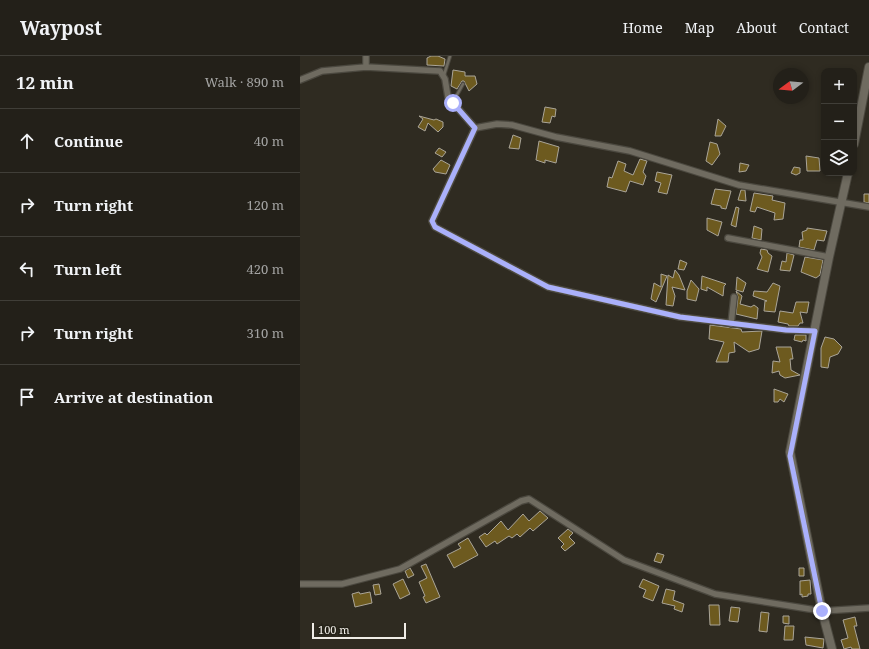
<!DOCTYPE html>
<html lang="en">
<head>
<meta charset="utf-8">
<style>
  body { margin:0; font-family:"Noto Serif",serif; background:#2b2822; color:#f1f3f6 }
  .controls { position:absolute; right:12px; top:12px; display:grid; overflow:hidden; border-radius:8px; box-shadow:0 2px 6px #0003 }
  .controls button { width:36px; height:36px; display:grid; place-items:center; padding:0; border:0; border-bottom:1px solid #403e38; background:#232019; color:#f1f3f6; font:20px sans-serif }
  .compass { position:absolute; left:473px; top:12px; width:36px; height:36px; border-radius:50%; background:#232019; box-shadow:0 2px 6px #0003; rotate:254deg }
  .scale { position:absolute; left:12px; bottom:10px; width:94px; box-sizing:border-box; padding-left:4px; border:2px solid #f0ede7; border-top:0; font-size:11px; line-height:14px; white-space:nowrap; color:#f0ede7; -webkit-text-stroke:3px #252218; paint-order:stroke }
  .stop { position:absolute; width:12px; height:12px; margin:-9px; border:3px solid #aab0fb; border-radius:50%; background:#fff }
  .stop.end { background:#aab0fb; border-color:#fff; box-shadow:0 1px 4px #0008 }
  .list { margin:0; padding:0; list-style:none }
  h2 { display:flex; justify-content:space-between; align-items:center; height:52px; margin:0; padding:0 16px; font-size:17px }
  h2 small { font-size:13px; font-weight:400; color:#a3a3a2 }
  .list li { display:grid; grid-template-columns:26px 1fr auto; gap:12px; align-items:center; box-sizing:border-box; height:64px; padding:0 16px; border-top:1px solid #403e38 }
  .list b { display:block; font-size:15px; white-space:nowrap }
  .list em { font-size:13px; font-style:normal; color:#a3a3a2 }
  .icon { flex:none; width:22px; height:22px; fill:none; stroke:currentColor; stroke-width:2; stroke-linecap:round; stroke-linejoin:round }
  .map { position:relative; flex:none; width:569px; height:593px; overflow:hidden }
  header { display:flex; align-items:center; gap:24px; box-sizing:border-box; height:56px; padding:0 20px; background:#232019; border-bottom:1px solid #403e38 }
  header strong { font-size:19px }
  nav { display:flex; gap:22px; margin-inline-start:auto; font-size:14px }
  main { display:flex }
  aside { flex:1; background:#232019 }
  .map>svg:first-child { display:block }
  .building { fill:#6d5a1f; stroke:#aaa599 }
  .lines { fill:none; stroke-linecap:round; stroke-linejoin:round }
  .lane-casing { stroke:#4b483f; stroke-width:4.5 }
  .street-casing { stroke:#4b483f; stroke-width:8 }
  .secondary-casing { stroke:#4b483f; stroke-width:10 }
  .lane { stroke:#6f6b60; stroke-width:2.5 }
  .street { stroke:#6f6b60; stroke-width:5.5 }
  .secondary { stroke:#6f6b60; stroke-width:8 }
  .route { stroke:#aab0fb; stroke-width:5 }
</style>
</head>
<body>
<header>
<strong>Waypost</strong>
<nav><a>Home</a><a>Map</a><a>About</a><a>Contact</a></nav>
</header>
<main>
<aside>
<h2>12 min<small>Walk · 890 m</small></h2>
<ul class="list">
<li><svg class="icon" aria-label="ahead" viewBox="0 0 24 24"><path d="M12 20V5M6 11l6-6 6 6"/></svg><div><b>Continue</b></div><em>40 m</em></li>
<li><svg class="icon" aria-label="right" viewBox="0 0 24 24"><path d="M7 20v-9h11M14 6l5 5-5 5"/></svg><div><b>Turn right</b></div><em>120 m</em></li>
<li><svg class="icon" aria-label="left" viewBox="0 0 24 24"><path d="M17 20v-9H6M10 6l-5 5 5 5"/></svg><div><b>Turn left</b></div><em>420 m</em></li>
<li><svg class="icon" aria-label="right" viewBox="0 0 24 24"><path d="M7 20v-9h11M14 6l5 5-5 5"/></svg><div><b>Turn right</b></div><em>310 m</em></li>
<li><svg class="icon" aria-label="arrive" viewBox="0 0 24 24"><path d="M6 21V4h12l-3 4 3 4H6"/></svg><div><b>Arrive at destination</b></div></li>
</ul>
</aside>
<div class="map">
<svg width="569" height="593" viewBox="0 0 569 593">
  <rect width="100%" height="100%" fill="#2f2b21"/>
  <!-- building -->
  <path class="building" d="M131 0H138L145 3 144 10 127 9V2Z
    M153 14 165 16V20H175L177 28 169 35 164 25H162L157 33 151 30Z
    M245 51 256 53 255 61 252 60 250 67 242 66Z
    M119 60 134 64 136 63 143 66V71L138 76 128 67 125 75 118 71 123 63Z
    M418 63 426 70 421 80H415Z
    M213 79 221 82 219 93 209 92Z
    M239 85 259 91 256 107 245 104V107L236 104Z
    M410 86 417 88 420 98 412 109 406 105Z
    M139 92 146 96 142 101 135 97Z
    M506 100 519 102 520 115H507Z
    M340 103 347 105 343 116 346 120 343 129 330 125 326 136 307 131 309 121 312 122 318 105 326 108 324 115 333 119Z
    M141 104 150 109 146 118 135 116 133 113Z
    M440 107 449 109 446 115 439 116Z
    M494 111 500 112V117L496 119 491 117Z
    M357 116 372 119 367 138 358 136 361 127 355 125Z
    M415 133 431 135 426 153 421 152V150L411 148Z
    M441 134H445L446 145 438 144Z
    M454 137 473 140 472 144 485 147 483 163 474 164 475 157 457 151 455 156 450 155Z
    M564 138H569V147L564 146Z
    M436 151 439 152 436 171 431 169Z
    M407 162 422 166 418 180 407 174Z
    M454 170 462 173 461 184 452 182Z
    M507 172 527 175 524 185 517 184 514 194 499 191 500 184H503L502 176 507 174Z
    M461 193 467 194 468 197 472 200 468 216 457 213 462 201 460 197Z
    M487 197 494 199 490 215 480 214 482 205 486 206Z
    M505 201 523 204 520 219 516 222 501 216Z
    M380 204 387 207 384 214 378 213Z
    M375 214 379 219 385 234 372 231 375 240 373 250 366 249 368 219 373 222Z
    M361 218 367 220 356 246 351 243 354 227 361 231Z
    M402 220 426 228 424 230 423 240 407 231V235L401 233Z
    M437 221 446 227 443 236 436 234Z
    M391 224 399 233 396 245 387 243V235Z
    M473 227 480 230 475 256 464 255 465 245H467L453 240 454 235 467 236Z
    M436 235 442 240 440 248 451 251 454 249 458 252 457 263 436 258 438 241Z
    M496 246H509L507 257 500 256 503 267H500L498 270H489L488 268 478 266 480 255 493 257Z
    M410 269 441 273 442 276 462 275 459 293 449 296 434 286 435 296 429 297 428 306H416L424 286 409 283Z
    M495 279H506V285L503 284 502 286 494 284Z
    M525 281 534 283 542 291 538 298 530 301 528 312 521 311V292Z
    M476 291H491L493 303H490L491 314 500 319 485 322 480 319 479 315 472 317 473 305 480 306Z
    M474 333 488 338 484 346 480 343 478 346H474Z
    M240 455 248 462 233 475 230 472 220 481 217 478 212 482 209 480 197 488 195 485 186 491 179 481 185 477 187 479 201 465 208 474 223 458 229 465Z
    M268 473 273 477 269 481 275 487 265 495 261 491 264 488 258 482Z
    M168 482 178 499 154 512 147 499 161 492 158 488Z
    M357 497 364 499 361 507 354 505Z
    M126 508 140 541 126 547 123 541 125 540 119 526 127 522 121 510Z
    M110 512 114 519 108 522 105 515Z
    M499 512H504V520H499Z
    M103 523 110 538 100 543 93 528Z
    M343 523 359 530 353 545 343 541 346 534 339 531Z
    M510 524 511 538H508V540L502 541V538L500 539V525Z
    M79 528 81 538 75 539 73 529Z
    M366 533 375 535 373 544 384 548 382 556 374 553 375 550 362 547Z
    M59 536 60 538 70 536 72 547 55 551 52 538Z
    M409 549H419L420 569H410Z
    M431 551 440 552 438 566 429 565Z
    M461 556 469 557 467 576 459 575Z
    M483 560H489V568L483 567Z
    M555 561 557 570H554L560 593H552L551 591 544 593 541 584 548 582 543 564Z
    M485 570H494L493 584H484Z
    M505 581 524 583 523 592 506 589Z"/>
  <g class="lines">
    <defs>
      <path id="lane" d="M144 19 150 0
        M153 46 163 28"/>
      <path id="street" d="M66 0V11L140 15 145 23 148 41 175 72 197 68 212 69 256 81 330 95 439 129 569 151
        M0 24 22 15 66 11
        M175 72 132 165 135 171 248 231 380 261 486 274 515 275
        M428 182 529 201
        M431 268 434 241
        M0 528H42L100 513 221 445 229 443 324 504 415 538 522 555 569 552"/>
      <path id="secondary" d="M554 88 569 11
        M532 593 522 555 490 396 529 201 548 117"/>
    </defs>
    <!-- lane casing -->
    <use href="#lane" class="lane-casing"/>
    <!-- street casing -->
    <use href="#street" class="street-casing"/>
    <!-- secondary casing -->
    <use href="#secondary" class="secondary-casing"/>
    <!-- lane -->
    <use href="#lane" class="lane"/>
    <!-- street -->
    <use href="#street" class="street"/>
    <!-- secondary -->
    <use href="#secondary" class="secondary"/>
  </g>
  <g class="lines">
    <!-- route -->
    <path class="route" d="M153 47 175 72 132 165 135 171 248 231 380 261 486 274 515 275 490 400 522 555"/>
  </g>
</svg>
<div class="controls">
<button>+</button>
<button>−</button>
<button><svg class="icon" aria-label="layers" viewBox="0 0 24 24"><path d="M12 4l9 5-9 5-9-5zM3 14l9 5 9-5"/></svg></button>
</div>
<svg class="compass" viewBox="-18 -18 36 36"><path d="M0-13l5 13h-10z" fill="#e53935"/><path d="M0 13l5-13h-10z" fill="#a3a3a2"/></svg>
<div class="scale">100 m</div>
<div class="stop" style="left:153px;top:47px"></div>
<div class="stop end" style="left:522px;top:555px"></div>
</div>
</main>
</body>
</html>
